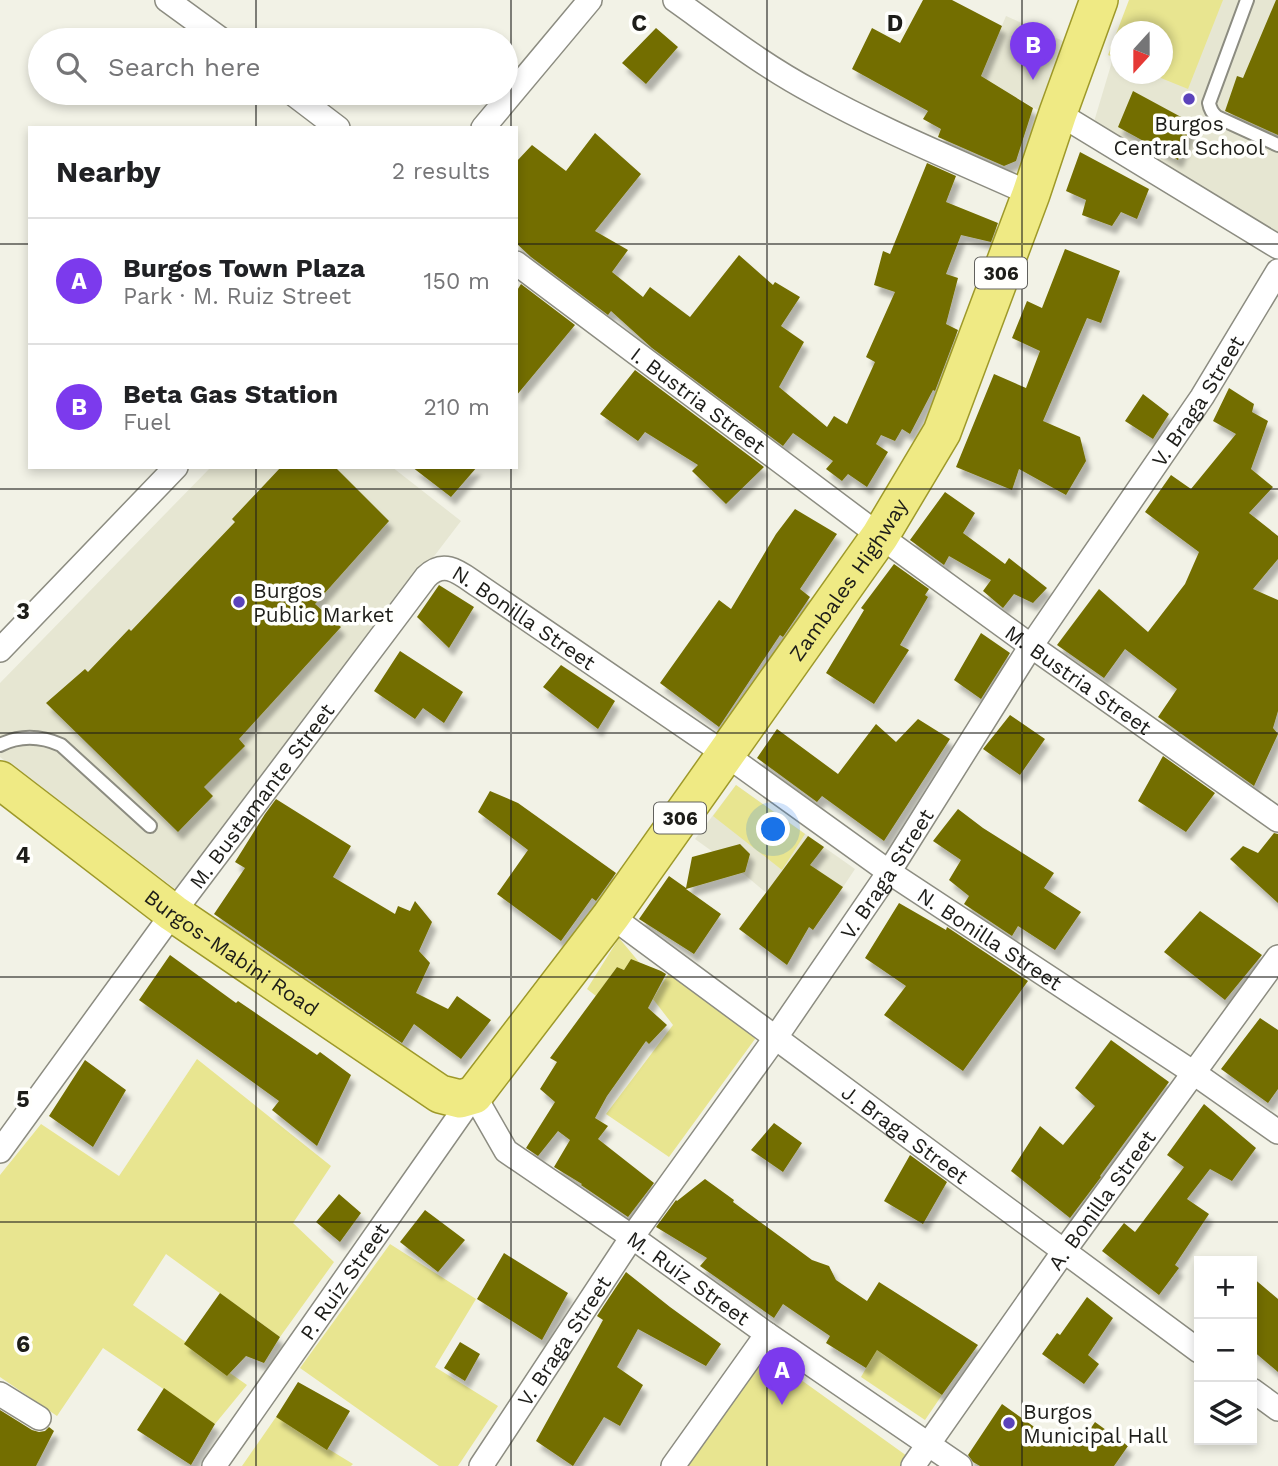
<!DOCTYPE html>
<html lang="en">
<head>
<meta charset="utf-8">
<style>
  body { margin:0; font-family:"Work Sans",sans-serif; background:#f6f6f6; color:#202124 }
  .controls { position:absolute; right:21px; bottom:21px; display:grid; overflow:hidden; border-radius:0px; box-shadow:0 4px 10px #0003 }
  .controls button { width:63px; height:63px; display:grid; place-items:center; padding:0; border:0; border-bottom:2px solid #e0e0e0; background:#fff; color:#202124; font:35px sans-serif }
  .compass { position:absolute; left:1110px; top:21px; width:63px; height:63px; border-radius:50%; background:#fff; box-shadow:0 4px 10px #0003; rotate:201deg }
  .you { position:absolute; left:774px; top:830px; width:24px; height:24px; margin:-18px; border:5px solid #fff; border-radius:50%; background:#1a73e8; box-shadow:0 0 0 10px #1a73e833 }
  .badge { display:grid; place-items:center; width:46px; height:46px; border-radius:50%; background:#7c3aed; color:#fff; font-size:23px; font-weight:700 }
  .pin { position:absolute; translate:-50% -58px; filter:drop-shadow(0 2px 4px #0008) }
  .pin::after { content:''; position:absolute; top:37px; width:24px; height:21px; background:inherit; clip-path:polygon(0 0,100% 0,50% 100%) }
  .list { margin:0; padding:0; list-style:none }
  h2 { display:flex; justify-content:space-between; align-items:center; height:91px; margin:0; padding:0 28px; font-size:30px }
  h2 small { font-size:23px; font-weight:400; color:#757577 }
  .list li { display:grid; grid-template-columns:46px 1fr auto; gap:21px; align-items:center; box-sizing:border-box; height:126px; padding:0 28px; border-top:2px solid #e0e0e0 }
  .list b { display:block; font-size:26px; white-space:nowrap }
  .list p { margin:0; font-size:23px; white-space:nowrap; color:#757577 }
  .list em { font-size:23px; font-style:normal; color:#757577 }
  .icon { flex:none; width:38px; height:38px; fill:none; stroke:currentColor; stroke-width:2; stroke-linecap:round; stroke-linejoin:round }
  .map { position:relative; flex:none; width:1278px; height:1466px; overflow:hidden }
  .search { position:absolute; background:#fff; box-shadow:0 4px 10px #0003; left:28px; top:28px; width:490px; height:77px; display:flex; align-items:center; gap:18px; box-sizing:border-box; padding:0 24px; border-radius:38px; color:#757577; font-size:26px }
  .panel { position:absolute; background:#fff; box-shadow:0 4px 10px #0003; left:28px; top:126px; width:490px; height:343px; border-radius:0px }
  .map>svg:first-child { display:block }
  .built { fill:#e6e6d2 }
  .green { fill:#e8e590 }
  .building { fill:#736e01; filter:url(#shadow) }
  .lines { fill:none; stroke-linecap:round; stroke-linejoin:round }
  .service-casing { stroke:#8c8c81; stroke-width:16 }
  .minor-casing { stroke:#8c8c81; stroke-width:26 }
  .primary-casing { stroke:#9e9929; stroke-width:40 }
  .service { stroke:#fff; stroke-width:12 }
  .minor { stroke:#fff; stroke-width:23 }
  .primary { stroke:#efea84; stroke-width:37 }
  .grid { fill:none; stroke:#1d1d19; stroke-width:2; stroke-opacity:0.55 }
  .poi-dot { fill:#5b43bb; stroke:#fffffc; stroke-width:2.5 }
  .labels { text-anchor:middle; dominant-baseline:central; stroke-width:7; stroke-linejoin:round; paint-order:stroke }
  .shield { fill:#fffffc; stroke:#61615d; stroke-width:2 }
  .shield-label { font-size:19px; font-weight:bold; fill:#1d1d19 }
  .poi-label { font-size:21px; fill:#1d1d19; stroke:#fffffc; text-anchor:start }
  .street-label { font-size:21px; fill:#1d1d19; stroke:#fffffc }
  .grid-label { font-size:23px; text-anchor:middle; font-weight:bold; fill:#1d1d19; stroke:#fffffc; stroke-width:7; stroke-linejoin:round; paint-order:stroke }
</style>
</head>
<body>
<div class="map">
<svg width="1278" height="1466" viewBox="0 0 1278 1466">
  <defs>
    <filter id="shadow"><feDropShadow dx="4.5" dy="8" stdDeviation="2" flood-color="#0004"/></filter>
  </defs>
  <rect width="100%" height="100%" fill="#f2f2e6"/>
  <!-- built -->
  <path class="built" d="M1131 0H1278V237L1093 125 1120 35V74H1162V32Z
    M1006 16 1070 44 1044 114 981 76Z
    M211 467H392L461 521 178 891 0 757V683Z
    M736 785 855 869 843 887 788 911 745 875 695 839Z"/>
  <!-- green -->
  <path class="green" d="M1129 0H1223L1188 89 1151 74H1162V32H1120V60L1108 55Z
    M736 785 805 834 782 870 713 816Z
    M619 938 639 962 631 959 624 970 617 967 596 996 587 989Z
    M675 963 763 1028 669 1157 606 1114 673 1025 653 999Z
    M197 1059 331 1166 293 1223 334 1262 280 1337 166 1254 133 1305 247 1385 215 1424 103 1348 57 1416 0 1377V1175L41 1124 119 1176Z
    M390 1244 476 1299 435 1367 498 1406 458 1466H439L300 1368Z
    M906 1299 924 1311 894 1361 942 1395 925 1420 861 1377Z
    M765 1354 907 1456 900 1466H684Z
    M276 1417 353 1464 351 1466H242Z"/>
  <!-- building -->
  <path class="building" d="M923 0H952L1002 26 981 76 1033 108 1016 161 1004 166 938 137 941 129 923 119 928 111 852 69 872 28 900 43Z
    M1276 0H1278V135L1225 111 1237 76 1243 78Z
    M656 28 678 47 646 84 622 63Z
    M1133 91 1194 124 1178 160 1118 127Z
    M595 133 641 174 595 231 628 250 612 272 643 297 650 287 690 317 739 255 773 285 775 282 800 297 781 326 804 342 779 387 827 427 834 416 847 424 875 362 866 357 895 292 874 285 883 251 890 254 927 163 956 176 946 202 998 223 991 242 961 235 946 274 958 278 946 324 958 330 935 391 933 390 910 434 902 429 895 441 881 435 876 444 888 452 867 487 848 474 842 481 826 469 833 461 793 433 783 446 652 348 611 311 608 315 531 257 516 243V162L532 145 566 171Z
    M1080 152 1149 189 1137 219 1121 212 1112 226 1082 215 1086 200 1066 191Z
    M1065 249 1120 271 1101 323 1087 318 1043 421 1080 437 1086 461 1066 495 1019 469 1012 490 956 467 994 374 1026 388 1040 351 1012 338 1027 301 1042 308Z
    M521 284 575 325 516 396V292Z
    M635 370 764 467 726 504 692 471 698 465 645 432 638 441 600 414Z
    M1229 388 1254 404 1252 412 1268 421 1251 469 1273 487 1249 513 1278 536V559L1253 589 1278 600V711L1273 728 1278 734 1254 786 1158 717 1177 689 1125 649 1104 678 1057 645 1099 589 1148 632 1185 584 1199 552 1145 512 1171 475 1191 489 1236 434 1213 421Z
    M1143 394 1169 414 1153 439 1125 421Z
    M281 467H335L389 521 315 604 341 627 239 739 245 746 204 787 213 796 178 832 46 703 85 669 88 672 129 629 131 631 235 522 232 519Z
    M412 467H477L451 497Z
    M945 492 975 513 963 533 1005 564 1009 558 1047 588 1033 603 1014 594 1003 608 983 591 991 580 949 556 944 565 910 540Z
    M795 509 837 534 800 589 810 597 783 637 780 635 719 727 660 683 719 600 731 609 776 534Z
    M894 564 929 589 925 595 928 597 900 645 909 650 874 704 826 673 864 610 861 608Z
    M439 585 474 607 449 648 417 617Z
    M981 633 1010 653 981 699 954 680Z
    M400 651 463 692 444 723 423 708 415 719 374 691Z
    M561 665 615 701 598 729 543 687Z
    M1010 715 1045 739 1020 775 983 749Z
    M918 719 950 739 884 841 822 796 817 802 757 758 777 729 838 774 876 724 896 742Z
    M1163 756 1215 793 1186 832 1138 801Z
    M490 791 518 803 616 873 596 901 592 898 561 941 497 894 528 850 478 812Z
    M276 799 351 846 333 877 395 914 398 906 410 911 415 901 432 922 419 951 430 963 416 993 448 1009 457 996 491 1020 461 1059 414 1024 402 1043 214 914 245 868 235 862 265 814Z
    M958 809 983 828 1054 873 1044 888 1081 912 1055 950 1018 926 1012 936 964 904 969 896 949 880 961 860 933 841Z
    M1274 833 1278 834V903L1230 859 1243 846 1258 853Z
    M808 836 824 847 810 865 843 887 813 930 809 927 787 965 739 929Z
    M740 844 750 854 745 872 686 889 721 914 694 954 639 919 669 876 686 888 692 857Z
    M899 903 946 930 947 927 1028 981 963 1071 884 1015 906 986 865 958Z
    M1200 911 1262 955 1225 1000 1164 952Z
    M170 955 236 1003 238 1001 317 1055 320 1052 351 1075 317 1146 272 1110 279 1101 139 1000Z
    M631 959 661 971 666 974 648 1008 667 1025 649 1044 646 1041 607 1096 595 1118 608 1126 598 1139 654 1183 628 1217 581 1185 582 1184 554 1167 570 1140 558 1131 538 1156 526 1148 555 1102 540 1089 557 1062 550 1058 617 967 624 970Z
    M1260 1018 1278 1030V1089L1268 1103 1221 1069Z
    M1111 1040 1169 1082 1100 1176 1101 1177 1070 1218 1011 1171 1040 1126 1063 1145 1095 1106 1075 1088Z
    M85 1060 126 1090 93 1147 49 1116Z
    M1204 1104 1256 1148 1232 1181 1210 1169 1187 1199 1209 1214 1175 1265 1179 1268 1159 1295 1102 1251 1124 1223 1135 1232 1184 1167 1167 1155Z
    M774 1123 802 1143 783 1172 751 1150Z
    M910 1155 947 1182 923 1224 884 1201Z
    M705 1179 734 1200 733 1202 812 1260 829 1266 836 1280 867 1301 879 1282 978 1345 942 1395 877 1350 866 1368 826 1343 830 1336 783 1304 774 1318 700 1266 707 1258 656 1227 676 1200 677 1201Z
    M339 1194 361 1213 340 1242 316 1222Z
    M425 1210 465 1240 438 1272 400 1242Z
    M504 1253 568 1293 542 1340 477 1299Z
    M626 1272 670 1307 721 1344 706 1366 638 1329 617 1367 643 1385 620 1426 604 1417 573 1466 536 1441 603 1320 597 1316Z
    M1252 1277 1278 1299V1372L1252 1350Z
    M220 1293 280 1337 264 1363 246 1356 227 1376 184 1344Z
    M1087 1297 1113 1318 1088 1355 1099 1364 1084 1384 1042 1354 1057 1333 1060 1335Z
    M460 1342 480 1354 465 1381 444 1368Z
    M298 1382 350 1411 327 1450 276 1417Z
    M164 1388 215 1424 191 1465 137 1430Z
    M1002 1404 1057 1443 1064 1433 1080 1444 1095 1422 1128 1446 1114 1466H980L973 1462 968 1455Z
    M0 1410 32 1430 39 1432 45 1431 49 1427 54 1431 36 1466H0Z"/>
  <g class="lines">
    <defs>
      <path id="service" d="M1247 0 1209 103C1210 109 1212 113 1217 117L1278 145
        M0 745C20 735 41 736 61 745L150 826"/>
      <g id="minor">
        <path d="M167 0 222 40"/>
        <path d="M675 0C720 32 764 66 813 92 883 131 958 161 1031 194"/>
        <path d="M292 93 338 128"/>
        <path d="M1058 113 1278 247"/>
        <path d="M483 128 590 0"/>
        <path id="s1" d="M516 263 880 536 1031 646 1278 820"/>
        <path d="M0 650 176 467"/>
        <path id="s2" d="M611 916 1199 1351"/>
        <path id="s3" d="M0 1151 173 913 426 577C445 558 461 574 479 586L725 754 889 872 1194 1073 1278 1132"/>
        <path d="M1252 1390 1278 1409"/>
        <path d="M0 1394 39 1418"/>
        <path id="s4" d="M214 1466 474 1095 506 1151 632 1237 767 1334 960 1466"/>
        <path id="s5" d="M481 1466 632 1237 776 1037 889 872 1031 646 1202 397 1278 271"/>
        <path d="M673 1466 767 1334"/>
        <path id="s6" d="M913 1466 1064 1251 1278 957"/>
      </g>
      <g id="primary">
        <path id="s7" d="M0 780 173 913 440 1094 460 1099 474 1095 611 916 880 536 942 432 1031 194 1058 113 1099 0"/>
      </g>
    </defs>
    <!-- service casing -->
    <use href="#service" class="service-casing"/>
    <!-- minor casing -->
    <use href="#minor" class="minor-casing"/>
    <!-- primary casing -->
    <use href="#primary" class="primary-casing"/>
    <!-- service -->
    <use href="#service" class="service"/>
    <!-- minor -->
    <use href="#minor" class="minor"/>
    <!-- primary -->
    <use href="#primary" class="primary"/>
  </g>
  <!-- grid -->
  <path class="grid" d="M256 0V40M511 0V128M767 0V1466M1022 0V1466M256 93V128M0 244H30M516 244H1278M256 467V1466M511 467V1466M0 489H1278M0 733H1278M0 977H1278M0 1222H1278"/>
  <!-- markers -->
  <g class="poi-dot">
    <circle cx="1189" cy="99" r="7"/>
    <circle cx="239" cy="602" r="7"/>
    <circle cx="1009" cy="1423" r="7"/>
  </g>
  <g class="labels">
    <!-- shield labels -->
    <g class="shield">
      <rect x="975" y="257.5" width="52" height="31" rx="5"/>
      <rect x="654" y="802.5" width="52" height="31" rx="5"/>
    </g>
    <g class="shield-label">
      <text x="1001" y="273">306</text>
      <text x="680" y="818">306</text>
    </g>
    <!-- poi labels -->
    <g class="poi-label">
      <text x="1189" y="123" text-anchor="middle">Burgos<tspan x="1189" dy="24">Central School</tspan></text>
      <text x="253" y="590">Burgos<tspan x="253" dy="24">Public Market</tspan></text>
      <text x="1023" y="1411">Burgos<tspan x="1023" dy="24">Municipal Hall</tspan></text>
    </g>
    <!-- street labels -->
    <g class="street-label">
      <text stroke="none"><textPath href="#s5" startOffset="1284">V. Braga Street</textPath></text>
      <text stroke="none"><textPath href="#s1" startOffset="228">I. Bustria Street</textPath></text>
      <text stroke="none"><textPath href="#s7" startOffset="1213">Zambales Highway</textPath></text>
      <text stroke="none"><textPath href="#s3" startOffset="830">N. Bonilla Street</textPath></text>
      <text stroke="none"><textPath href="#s1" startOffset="700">M. Bustria Street</textPath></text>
      <text stroke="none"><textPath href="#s3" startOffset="441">M. Bustamante Street</textPath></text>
      <text stroke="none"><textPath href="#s5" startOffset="718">V. Braga Street</textPath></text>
      <text stroke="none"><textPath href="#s3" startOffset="1396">N. Bonilla Street</textPath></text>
      <text stroke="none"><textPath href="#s7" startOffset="289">Burgos-Mabini Road</textPath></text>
      <text stroke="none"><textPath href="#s2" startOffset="366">J. Braga Street</textPath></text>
      <text stroke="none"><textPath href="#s6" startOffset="326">A. Bonilla Street</textPath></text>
      <text stroke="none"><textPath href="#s4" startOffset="740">M. Ruiz Street</textPath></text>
      <text stroke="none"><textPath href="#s4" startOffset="226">P. Ruiz Street</textPath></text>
      <text stroke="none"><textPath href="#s5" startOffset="150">V. Braga Street</textPath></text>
    </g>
  </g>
  <g class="grid-label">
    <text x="639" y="31">C</text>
    <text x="895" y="31">D</text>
    <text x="23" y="619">3</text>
    <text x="23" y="863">4</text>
    <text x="23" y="1107">5</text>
    <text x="23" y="1352">6</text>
  </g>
</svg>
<div class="controls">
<button>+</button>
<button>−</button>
<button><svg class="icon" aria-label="layers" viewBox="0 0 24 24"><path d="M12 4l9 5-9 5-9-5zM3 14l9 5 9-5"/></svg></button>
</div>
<svg class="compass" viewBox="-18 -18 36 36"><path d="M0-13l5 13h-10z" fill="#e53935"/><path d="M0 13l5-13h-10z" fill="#757577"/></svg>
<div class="you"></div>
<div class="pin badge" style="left:782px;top:1405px">A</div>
<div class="pin badge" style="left:1033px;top:80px">B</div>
<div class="search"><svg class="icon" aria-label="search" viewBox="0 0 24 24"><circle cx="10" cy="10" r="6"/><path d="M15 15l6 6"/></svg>Search here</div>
<section class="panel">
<h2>Nearby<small>2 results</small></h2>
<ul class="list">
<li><span class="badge">A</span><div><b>Burgos Town Plaza</b><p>Park · M. Ruiz Street</p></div><em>150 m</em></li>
<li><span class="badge">B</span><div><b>Beta Gas Station</b><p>Fuel</p></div><em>210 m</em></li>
</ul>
</section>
</div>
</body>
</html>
